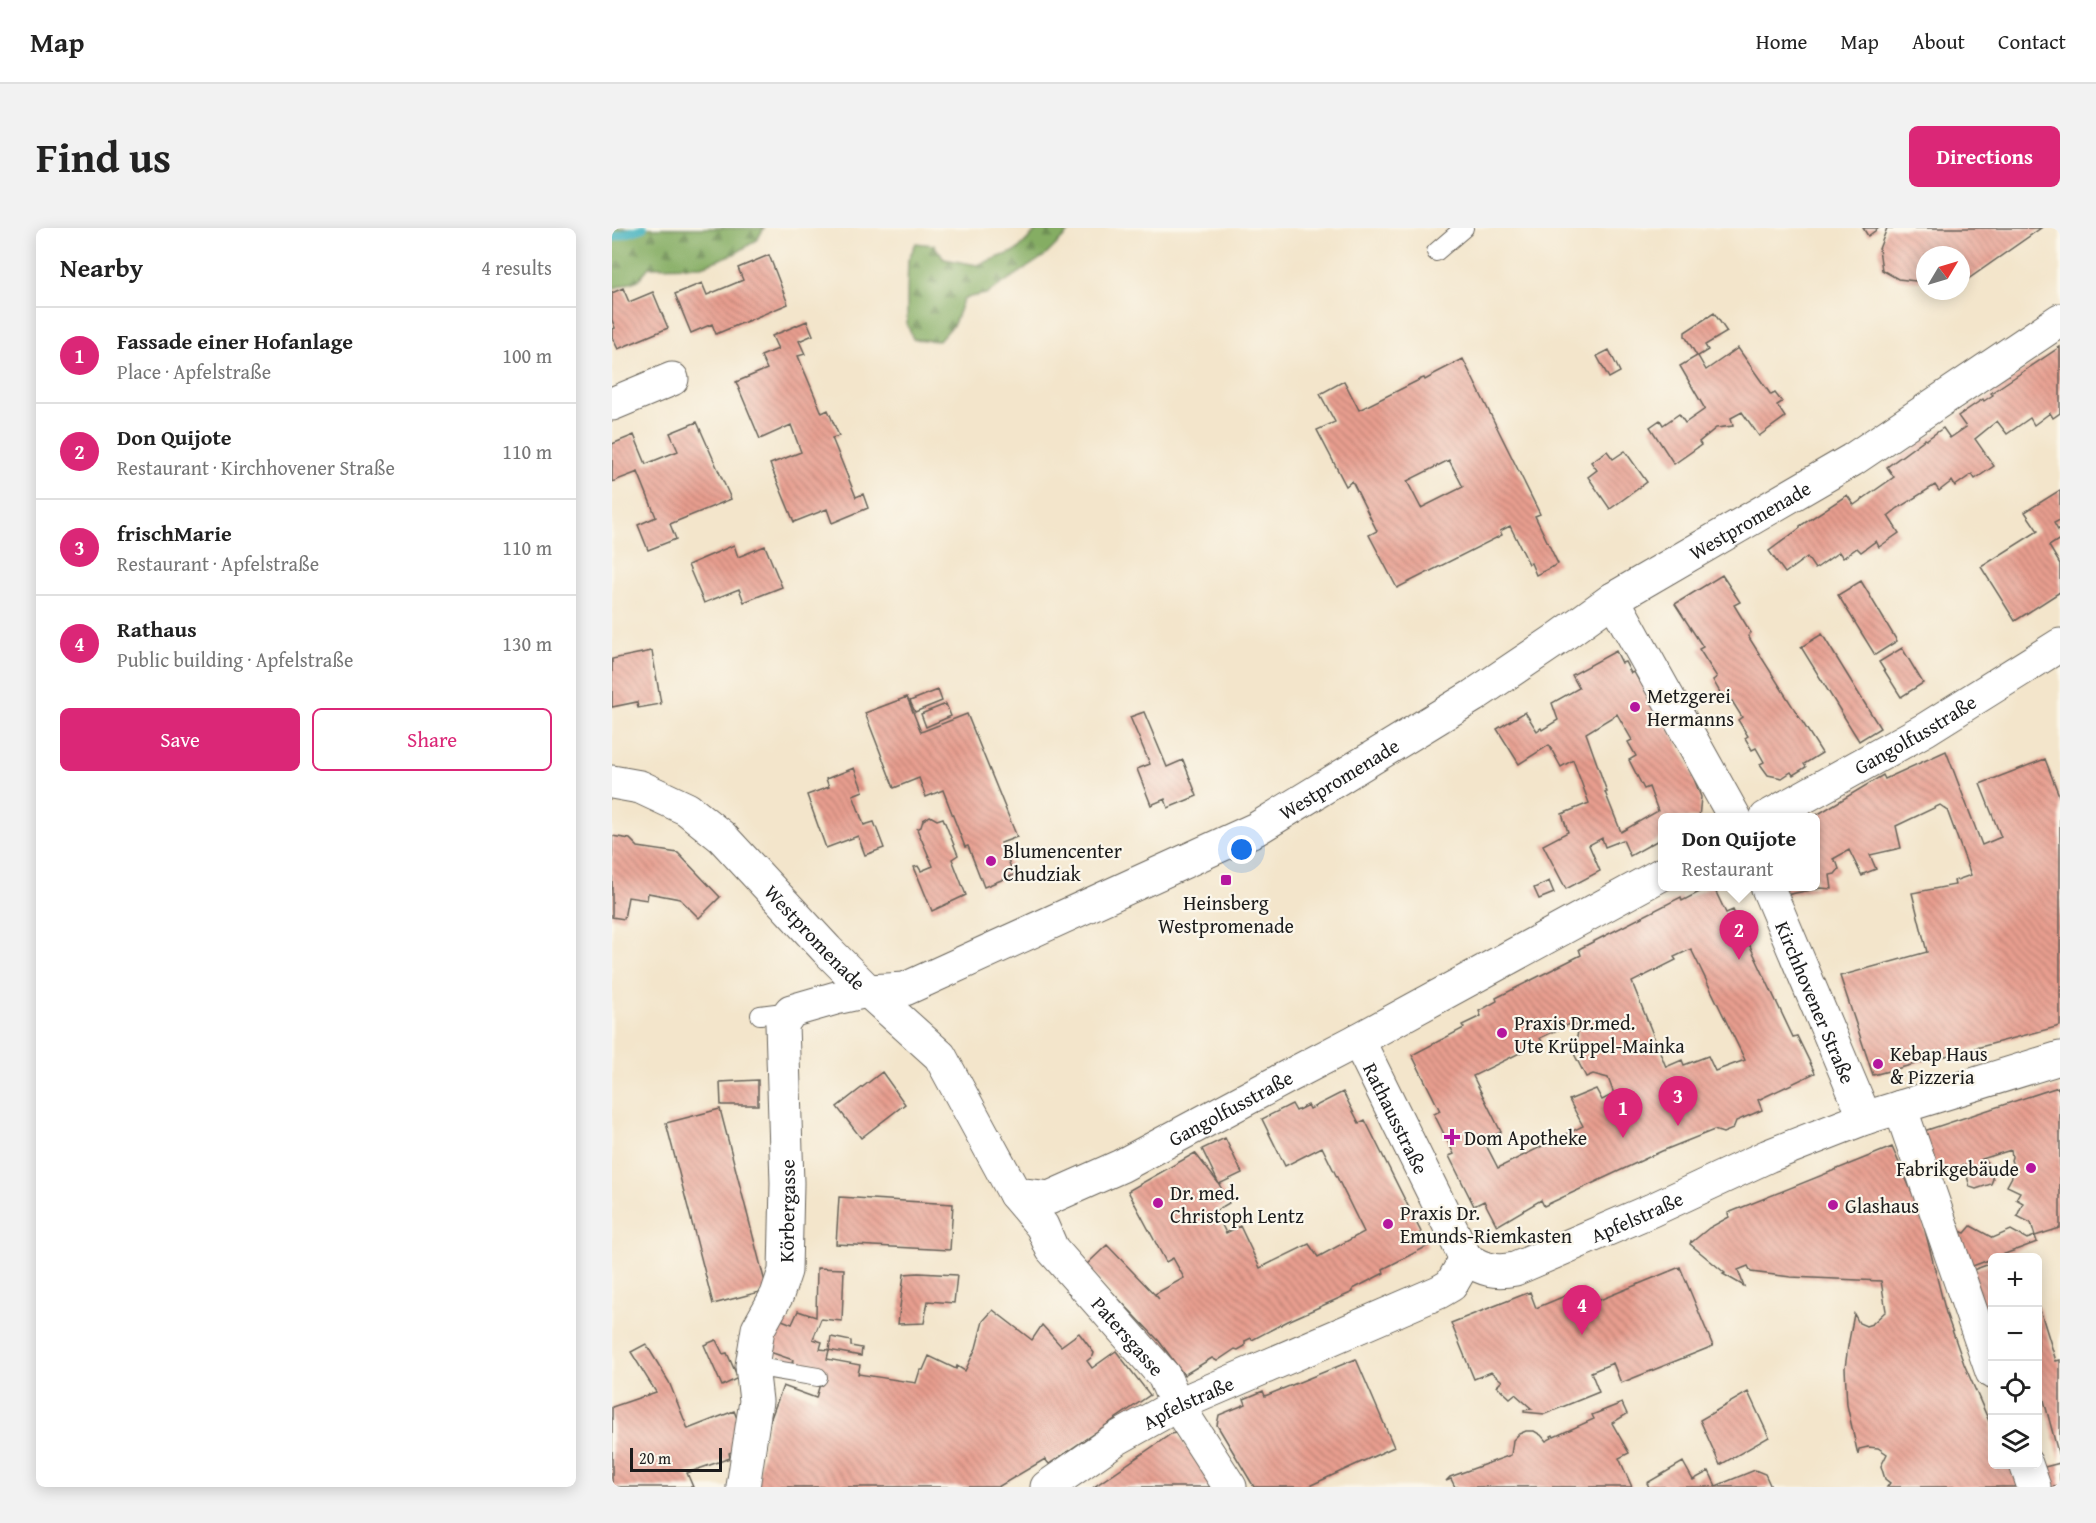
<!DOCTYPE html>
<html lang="en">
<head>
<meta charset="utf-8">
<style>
  body { margin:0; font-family:"Gentium Book Plus",serif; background:#f2f2f2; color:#222 }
  .controls { position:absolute; right:18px; bottom:18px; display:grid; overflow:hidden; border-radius:9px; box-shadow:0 3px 15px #0003 }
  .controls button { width:54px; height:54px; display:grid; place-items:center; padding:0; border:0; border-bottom:2px solid #e0e0e0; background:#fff; color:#222; font:30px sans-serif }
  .compass { position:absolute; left:1304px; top:18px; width:54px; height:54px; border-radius:50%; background:#fff; box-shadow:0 3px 15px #0003; rotate:52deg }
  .scale { position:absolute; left:18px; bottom:15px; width:92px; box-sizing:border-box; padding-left:6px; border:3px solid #1c1c1c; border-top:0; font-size:16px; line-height:21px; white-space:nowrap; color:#1c1c1c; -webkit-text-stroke:4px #fbf7ec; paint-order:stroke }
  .you { position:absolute; left:630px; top:622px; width:21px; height:21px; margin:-15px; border:4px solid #fff; border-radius:50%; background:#1a73e8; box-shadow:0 0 0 9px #1a73e833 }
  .badge { display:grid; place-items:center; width:39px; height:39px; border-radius:50%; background:#db2777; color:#fff; font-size:20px; font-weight:700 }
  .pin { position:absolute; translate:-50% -50px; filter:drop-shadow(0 2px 3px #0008) }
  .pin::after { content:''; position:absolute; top:32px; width:21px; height:18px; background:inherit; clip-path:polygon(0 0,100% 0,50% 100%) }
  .popup { position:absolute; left:1046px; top:585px; width:162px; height:78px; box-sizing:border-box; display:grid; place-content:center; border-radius:9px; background:#fff; filter:drop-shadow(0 2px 4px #0005); font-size:20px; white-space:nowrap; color:#767676 }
  .popup b { font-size:22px; color:#222 }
  .popup::after { content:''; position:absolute; left:50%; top:100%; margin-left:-12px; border:12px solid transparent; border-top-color:#fff }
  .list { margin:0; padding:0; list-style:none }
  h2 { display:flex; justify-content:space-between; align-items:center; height:78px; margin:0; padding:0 24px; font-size:26px }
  h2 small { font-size:20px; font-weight:400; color:#767676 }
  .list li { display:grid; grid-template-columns:39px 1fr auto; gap:18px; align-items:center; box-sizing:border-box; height:96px; padding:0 24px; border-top:2px solid #e0e0e0 }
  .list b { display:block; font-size:22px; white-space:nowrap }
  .list p { margin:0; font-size:20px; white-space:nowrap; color:#767676 }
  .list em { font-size:20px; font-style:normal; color:#767676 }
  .actions { display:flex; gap:12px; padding:18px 24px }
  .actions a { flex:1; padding:14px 0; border:2px solid #db2777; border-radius:9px; text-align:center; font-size:21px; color:#db2777 }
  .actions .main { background:#db2777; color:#fff }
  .icon { flex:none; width:33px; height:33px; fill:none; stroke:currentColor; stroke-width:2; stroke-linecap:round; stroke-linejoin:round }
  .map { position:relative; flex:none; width:1448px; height:1259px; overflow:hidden; border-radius:9px }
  header { display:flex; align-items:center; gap:36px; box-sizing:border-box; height:84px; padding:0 30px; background:#fff; border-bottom:2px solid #e0e0e0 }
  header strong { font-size:28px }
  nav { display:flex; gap:33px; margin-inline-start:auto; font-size:21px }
  .intro { display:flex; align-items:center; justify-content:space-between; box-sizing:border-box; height:144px; padding:0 36px }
  h1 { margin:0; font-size:42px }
  .button { padding:15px 27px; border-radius:9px; background:#db2777; color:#fff; font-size:21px; font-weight:700 }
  main { display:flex; gap:36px; padding:0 36px }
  aside { flex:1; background:#fff; border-radius:9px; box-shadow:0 3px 15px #0003 }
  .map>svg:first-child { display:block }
  .forest { fill:url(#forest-firs); stroke:#506440; stroke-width:1.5 }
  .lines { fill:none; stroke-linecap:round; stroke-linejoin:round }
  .stream { stroke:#44b2bf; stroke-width:9 }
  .building { fill:url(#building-back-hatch); fill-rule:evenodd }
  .lane-casing { stroke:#676259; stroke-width:20 }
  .street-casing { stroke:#676259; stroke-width:35 }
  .lane { stroke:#fff; stroke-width:18 }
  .street { stroke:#fff; stroke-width:33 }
  .poi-dot { fill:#b5179e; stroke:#fbf7ec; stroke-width:2 }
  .labels { text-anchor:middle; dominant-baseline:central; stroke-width:4.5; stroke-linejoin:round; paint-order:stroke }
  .street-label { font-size:20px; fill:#1c1c1c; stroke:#fbf7ec }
  .poi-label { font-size:20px; fill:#1c1c1c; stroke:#fbf7ec; text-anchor:start }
</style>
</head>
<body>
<header>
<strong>Map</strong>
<nav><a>Home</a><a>Map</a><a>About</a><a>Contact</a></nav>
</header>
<div class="intro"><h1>Find us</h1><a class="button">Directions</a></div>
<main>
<aside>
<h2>Nearby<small>4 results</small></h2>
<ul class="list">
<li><span class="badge">1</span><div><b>Fassade einer Hofanlage</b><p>Place · Apfelstraße</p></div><em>100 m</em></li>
<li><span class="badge">2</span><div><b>Don Quijote</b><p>Restaurant · Kirchhovener Straße</p></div><em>110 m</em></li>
<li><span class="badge">3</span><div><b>frischMarie</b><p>Restaurant · Apfelstraße</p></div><em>110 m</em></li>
<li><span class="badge">4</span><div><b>Rathaus</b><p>Public building · Apfelstraße</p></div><em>130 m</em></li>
</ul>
<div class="actions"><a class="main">Save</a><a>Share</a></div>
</aside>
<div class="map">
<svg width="1448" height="1259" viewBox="0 0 1448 1259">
  <defs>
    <pattern id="forest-firs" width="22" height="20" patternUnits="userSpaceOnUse" patternTransform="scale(1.5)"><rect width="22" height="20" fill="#85ad64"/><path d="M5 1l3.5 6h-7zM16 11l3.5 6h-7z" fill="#6c8c52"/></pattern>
    <pattern id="building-back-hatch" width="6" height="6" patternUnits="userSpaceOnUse" patternTransform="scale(1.5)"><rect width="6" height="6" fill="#e89e8f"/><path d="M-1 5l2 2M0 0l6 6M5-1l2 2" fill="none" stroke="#bb8074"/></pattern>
  </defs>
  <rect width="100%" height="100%" fill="#fbf7ec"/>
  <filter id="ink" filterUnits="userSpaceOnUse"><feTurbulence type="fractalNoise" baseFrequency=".0167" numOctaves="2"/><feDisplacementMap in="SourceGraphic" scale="12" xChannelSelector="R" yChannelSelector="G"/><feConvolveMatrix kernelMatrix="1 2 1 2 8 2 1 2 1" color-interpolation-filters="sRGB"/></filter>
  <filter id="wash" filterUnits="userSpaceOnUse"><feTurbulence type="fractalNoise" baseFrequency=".008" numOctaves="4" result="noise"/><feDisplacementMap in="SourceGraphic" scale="24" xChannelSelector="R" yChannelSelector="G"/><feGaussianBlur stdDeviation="1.35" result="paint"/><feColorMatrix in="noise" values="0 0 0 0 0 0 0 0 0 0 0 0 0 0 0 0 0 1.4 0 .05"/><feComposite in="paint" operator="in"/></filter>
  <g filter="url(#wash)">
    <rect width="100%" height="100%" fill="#f3e5cb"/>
    <!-- forest -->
    <path class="forest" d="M0 0H152L145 12 124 25 90 38 37 39 26 52 0 61Z
      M427 0H461L434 27 407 45 374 66 358 69 351 72 342 96 327 113 301 111 295 96V64L296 32 304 15 322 17 332 31 365 37 404 23Z"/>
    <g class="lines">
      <!-- stream -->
      <path class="stream" d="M0 10 31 0"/>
    </g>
    <g id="blocks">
      <!-- building -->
      <path class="building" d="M1251 0H1267L1256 8Z
        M1275 0H1429L1349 56V27H1313V51L1304 53 1286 51 1270 42 1267 21Z
        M157 27 176 76 104 106 100 96 79 105 63 66 90 55 95 67 131 52 126 40Z
        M11 60 17 74 41 64 56 100 6 121 0 109V101L3 100 0 92V65Z
        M1102 85 1115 104 1093 117 1096 122 1086 128 1094 142 1126 120 1159 167 1163 165 1170 174 1165 177 1173 189 1147 208 1130 184 1119 190 1121 198 1104 200 1087 214 1089 217 1062 236 1038 199 1048 192 1051 197 1067 186 1073 195 1093 181 1068 138 1085 128 1073 108V104Z
        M195 93 201 107 187 113 193 126 186 128 210 185 216 182 227 208 220 210 244 269 251 266 256 280 220 295 215 281 182 294 158 236 189 224 179 197 148 211 124 154 155 141 149 128 166 121 160 108Z
        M1448 119V185L1441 190 1438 185 1422 197 1418 190 1395 206 1385 193 1363 211 1382 238 1363 251 1360 246 1343 258 1340 253 1327 263 1323 257 1286 280 1276 288 1287 305 1267 319 1264 313 1249 324 1245 320 1231 330 1227 324 1203 341 1195 329 1173 345 1157 323 1188 300V298L1235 267 1242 277 1282 249 1275 239 1313 211 1314 212 1331 200 1338 210 1354 199 1346 188 1371 171 1372 173 1381 167 1379 165Z
        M997 122 1008 144 997 150 985 128Z
        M851 131 928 286 923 288 946 336 924 347 919 335 917 336 898 298 888 303 890 307 785 360 757 307 765 303 740 253 734 258 705 202 723 194 708 166 732 153 747 182 809 151 812 150 813 152 820 148V147ZM837 232 851 259 809 280 795 253Z
        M85 194 119 271 58 296 64 311 36 322 26 297 44 289 26 244 0 254V216L22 207 34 236 66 223 58 205Z
        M995 223 1001 231 1013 223 1035 254 998 281 976 249 985 242 979 234Z
        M1448 262V292L1442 295 1448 306V311L1437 318 1448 336V364L1403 393 1369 339 1426 303 1413 284Z
        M122 317 126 329 153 318 170 359 132 374 127 361 92 375 76 337Z
        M1110 347 1128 374 1122 377 1139 405 1136 408 1210 525 1192 536 1194 539 1181 547 1179 544 1170 550 1156 547 1148 536 1152 534 1144 520 1140 522 1133 510 1136 508 1126 492 1130 489 1120 473 1116 475 1109 466 1101 452 1105 449 1087 421 1091 419 1063 376Z
        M1249 353 1285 413 1263 427 1226 367Z
        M1210 406 1268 500 1247 513 1189 419Z
        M1290 420 1311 455 1289 469 1267 434Z
        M40 423 49 476 26 480 25 474 0 479V431Z
        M1004 423 1010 435 1013 434 1019 445 1022 444 1027 453 1030 451 1076 535 1089 569 1087 590H1050V610L1018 628 1011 612 993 619 990 610 977 617 988 643 954 661 931 617 956 604 950 586 977 575 961 532 949 539 937 517 907 536 885 501 913 484 925 503 929 500 930 502 946 492 940 475 967 460 960 447ZM1005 486 1020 512 1016 514 1024 528 1017 532 1032 561 1037 559 1046 583 1009 604 993 564H995L974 505Z
        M326 462 330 473 303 484 298 473Z
        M295 469 309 504 355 486 405 609 389 615 402 647 372 659 356 618 353 619 331 562 314 569 307 550 282 560 253 485Z
        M334 476 339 488 314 499 309 486Z
        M532 484 555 539 571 532 585 568 556 580 553 571 539 577 525 541 538 536 518 489Z
        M1334 523 1370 617 1389 609 1368 556 1433 531 1448 570V798L1261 847 1228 748 1315 724 1300 665 1343 657 1342 653 1359 647 1335 582 1328 577 1284 598 1289 620 1258 627 1264 641 1251 646 1252 647 1250 648 1237 622 1221 631 1225 635 1227 641 1223 646 1218 647 1220 661 1209 660 1173 667 1171 658H1204L1203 588 1271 547 1273 551Z
        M242 540 251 563 241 567 252 597 262 594 272 620 253 627 246 608 214 620 195 567 217 559 214 551Z
        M318 588 325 592 331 590 346 627 340 631 354 667 320 683 302 639 306 638 309 643 321 638 305 601 309 599 311 592Z
        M0 608 18 611 26 619 66 625 108 669 87 690 68 671 36 665 35 672 16 669 12 691 0 689Z
        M937 653 942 665 927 671 922 660Z
        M1099 658H1101L1114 685 1121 682 1181 809 1185 808 1203 845 1146 872 1150 882 1124 893 1121 901 1111 905 1102 902 1050 923 932 978 929 972 885 998 872 973 862 978 837 928 842 926 822 886 828 883 800 827 852 800 850 797 869 788 867 783 885 773 884 770 969 727 967 721 1069 669 1070 673ZM1079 721 1133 832 1103 843 1096 828 1072 837 1070 832 1054 839 1020 754 1064 732 1062 729ZM958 796 967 798 964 814 958 818 974 849 981 846 996 850 1002 866 990 872 984 861 957 872 971 898 886 940 872 913 889 904 861 848 930 814 928 810Z
        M270 844 293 876 249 910 225 879Z
        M146 852V877H109L108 854Z
        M1446 859 1448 867V1000L1423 1008 1419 995 1405 988 1411 975 1404 971 1408 964 1395 958 1403 943 1399 932 1400 929 1399 922 1370 931 1375 934 1381 951 1379 956 1364 961 1358 959 1352 937 1322 947 1309 904Z
        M731 864 747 895 753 892 816 1018 771 1041 772 1045 741 1061V1064L676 1093 640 1112 639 1110 633 1113V1118L626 1122 623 1121 605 1133 600 1130 572 1147 547 1113 474 1037 495 1017 547 1071 543 1066 572 1050 561 1030 554 1034 516 963 583 925 607 956 590 921 613 910 630 945 607 956 617 975 603 983 614 1005 628 998 648 1040 697 1016 706 1029 752 1004 710 919 673 938 650 891 680 876 684 883 696 877 698 881Z
        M108 881 155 1062 101 1076 54 895Z
        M1280 919 1302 969 1305 971 1334 1085 1352 1136 1377 1193 1380 1192V1236H1407L1414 1259H1275L1278 1255 1273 1251 1269 1238 1275 1226 1266 1220 1256 1219 1247 1221 1246 1227 1235 1177 1233 1140 1236 1118 1242 1086 1247 1095 1254 1098 1260 1096 1274 1083 1269 1053 1179 1049 1139 1044 1136 1038 1126 1042 1132 1058 1111 1046 1113 1045 1078 1016 1079 1013 1080 1014 1097 1000 1117 989 1116 985Z
        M227 969 341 976 338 1022 224 1016Z
        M1359 998 1381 1010 1399 1002 1415 1011 1423 1008 1425 1014 1358 1039 1345 1002 1353 1005Z
        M1380 1035V1117L1353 1045Z
        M1068 1039 1101 1118 1009 1155 1001 1135 979 1144 987 1164 933 1186 912 1184V1182L920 1181 903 1166 898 1170 885 1158 890 1153 879 1144 862 1151 839 1095 918 1064 924 1080 972 1060 978 1076Z
        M205 1040 232 1041 230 1093 209 1091 201 1111 210 1114 208 1121 217 1122 219 1109 239 1113V1118L250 1120 249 1128 217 1122 215 1131 248 1137 246 1146 304 1155 308 1142H311L317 1128 344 1141 345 1138 353 1143 364 1120 371 1093 381 1082 420 1112 430 1097 449 1118 467 1105 482 1125 481 1128 475 1133 480 1140 504 1123 538 1167 437 1236 433 1231 386 1259H144L156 1198 171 1158 204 1170 211 1145 180 1135 181 1132 155 1123 165 1090 180 1096 186 1083 204 1089Z
        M306 1045 345 1047 342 1075 316 1073 312 1095 286 1096 292 1046Z
        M1426 1075 1444 1133 1448 1132V1232L1429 1161 1426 1162Z
        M104 1112 111 1126 115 1125 126 1150 110 1158 92 1117Z
        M34 1116 57 1154 76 1201 122 1183 130 1203 127 1221 117 1225 118 1230 75 1245 81 1259H0V1179L44 1164 19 1124Z
        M744 1131 782 1219 695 1259H642L605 1197 607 1187 634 1176 632 1171 651 1163 653 1168Z
        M1136 1164 1157 1209 1108 1237 1088 1192Z
        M1010 1175 1015 1186 1000 1195 1017 1225 1007 1230 1020 1259H843L839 1251 834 1253 838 1249 899 1227 901 1212 907 1206 914 1203H922L929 1207 934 1213 940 1210 939 1208 941 1207 942 1209 982 1191 980 1187Z
        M564 1205 603 1259H482L559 1206Z
        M1071 1234 1081 1252 1097 1243 1104 1258 1143 1242 1153 1246 1159 1259H1037L1035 1255Z
        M1448 1235V1259H1431L1425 1241Z"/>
    </g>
  </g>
  <g filter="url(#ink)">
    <use href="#blocks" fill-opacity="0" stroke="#676259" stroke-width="1.5"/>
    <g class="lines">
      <defs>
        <path id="lane" d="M824 24 852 0
          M148 787 179 783
          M140 1138 206 1149"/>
        <g id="street">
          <path d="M0 176 60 151"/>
          <path d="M1001 371 1123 590"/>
          <path id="s1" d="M0 554 28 559 75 581 110 609 215 722 256 763 328 828 403 966 430 998 440 1021 552 1148 565 1177 618 1259"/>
          <path id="s2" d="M1154 590 1314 501 1448 417"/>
          <path id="s3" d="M1155 658 1253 890"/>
          <path id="s4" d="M746 812 854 1031"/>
          <path d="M1288 879 1380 1144"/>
          <path id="s5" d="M403 966 437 970 509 938 677 848 746 812 1050 646"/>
          <path id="s6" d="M854 1031C872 1042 883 1045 903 1041L1040 982 1156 928 1253 890 1448 830"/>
          <path d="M1414 1236 1422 1259"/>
          <path id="s7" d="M131 1259 144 1173 140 1138 146 1101 165 1067 173 1043 175 955 170 796 179 783 224 770 256 763 293 761 644 601 861 468 947 410 1001 371 1240 232 1448 92"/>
          <path id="s8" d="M435 1259 504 1211 565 1177 827 1064 839 1057 854 1031"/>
        </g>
      </defs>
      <!-- lane casing -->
      <use href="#lane" class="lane-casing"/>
      <!-- street casing -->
      <use href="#street" class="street-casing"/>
      <!-- lane -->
      <use href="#lane" class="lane"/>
      <!-- street -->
      <use href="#street" class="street"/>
    </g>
  </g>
  <!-- markers -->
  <g class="poi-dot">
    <circle cx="1023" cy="479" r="6"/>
    <circle cx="379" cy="633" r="6"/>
    <rect x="608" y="646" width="12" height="12" rx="3"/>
    <circle cx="890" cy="805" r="6"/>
    <circle cx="1266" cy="836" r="6"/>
    <path d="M837 900h6v6h6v6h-6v6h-6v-6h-6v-6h6z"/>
    <circle cx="1419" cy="940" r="6"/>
    <circle cx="546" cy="975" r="6"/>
    <circle cx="1221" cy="977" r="6"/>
    <circle cx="776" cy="996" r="6"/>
  </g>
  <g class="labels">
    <!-- street labels -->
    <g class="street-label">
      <text stroke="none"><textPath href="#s7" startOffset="1572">Westpromenade</textPath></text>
      <text stroke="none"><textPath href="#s2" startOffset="171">Gangolfusstraße</textPath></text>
      <text stroke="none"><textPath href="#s7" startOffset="1086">Westpromenade</textPath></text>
      <text stroke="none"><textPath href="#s1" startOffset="262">Westpromenade</textPath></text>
      <text stroke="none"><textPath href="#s3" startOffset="126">Kirchhovener Straße</textPath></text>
      <text stroke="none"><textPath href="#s5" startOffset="237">Gangolfusstraße</textPath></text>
      <text stroke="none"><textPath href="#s4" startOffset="87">Rathausstraße</textPath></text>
      <text stroke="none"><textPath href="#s7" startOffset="284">Körbergasse</textPath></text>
      <text stroke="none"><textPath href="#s6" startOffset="184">Apfelstraße</textPath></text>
      <text stroke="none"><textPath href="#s1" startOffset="774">Patersgasse</textPath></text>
      <text stroke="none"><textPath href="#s8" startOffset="165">Apfelstraße</textPath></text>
    </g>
    <!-- poi labels -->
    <g class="poi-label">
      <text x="1035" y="467">Metzgerei<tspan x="1035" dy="23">Hermanns</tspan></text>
      <text x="391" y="622">Blumencenter<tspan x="391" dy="23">Chudziak</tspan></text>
      <text x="614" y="674" text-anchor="middle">Heinsberg<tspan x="614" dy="23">Westpromenade</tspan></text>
      <text x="902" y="794">Praxis Dr.med.<tspan x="902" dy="23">Ute Krüppel-Mainka</tspan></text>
      <text x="1278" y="825">Kebap Haus<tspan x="1278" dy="23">&amp; Pizzeria</tspan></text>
      <text x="852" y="909">Dom Apotheke</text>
      <text x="1407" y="940" text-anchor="end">Fabrikgebäude</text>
      <text x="558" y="964">Dr. med.<tspan x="558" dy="23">Christoph Lentz</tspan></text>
      <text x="1233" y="977">Glashaus</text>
      <text x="788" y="984">Praxis Dr.<tspan x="788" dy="23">Emunds-Riemkasten</tspan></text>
    </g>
  </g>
</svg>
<div class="controls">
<button>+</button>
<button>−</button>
<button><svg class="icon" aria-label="locate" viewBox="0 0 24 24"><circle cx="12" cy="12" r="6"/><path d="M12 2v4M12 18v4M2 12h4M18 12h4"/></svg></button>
<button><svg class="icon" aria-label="layers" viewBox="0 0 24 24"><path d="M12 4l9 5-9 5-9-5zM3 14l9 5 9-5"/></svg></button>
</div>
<svg class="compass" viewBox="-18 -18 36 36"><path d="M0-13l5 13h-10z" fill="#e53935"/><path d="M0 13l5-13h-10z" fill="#767676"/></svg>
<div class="scale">20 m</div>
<div class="you"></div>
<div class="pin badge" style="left:1011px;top:910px">1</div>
<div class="pin badge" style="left:1127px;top:732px">2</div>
<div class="popup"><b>Don Quijote</b>Restaurant</div>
<div class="pin badge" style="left:1066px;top:898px">3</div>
<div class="pin badge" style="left:970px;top:1107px">4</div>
</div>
</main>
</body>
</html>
